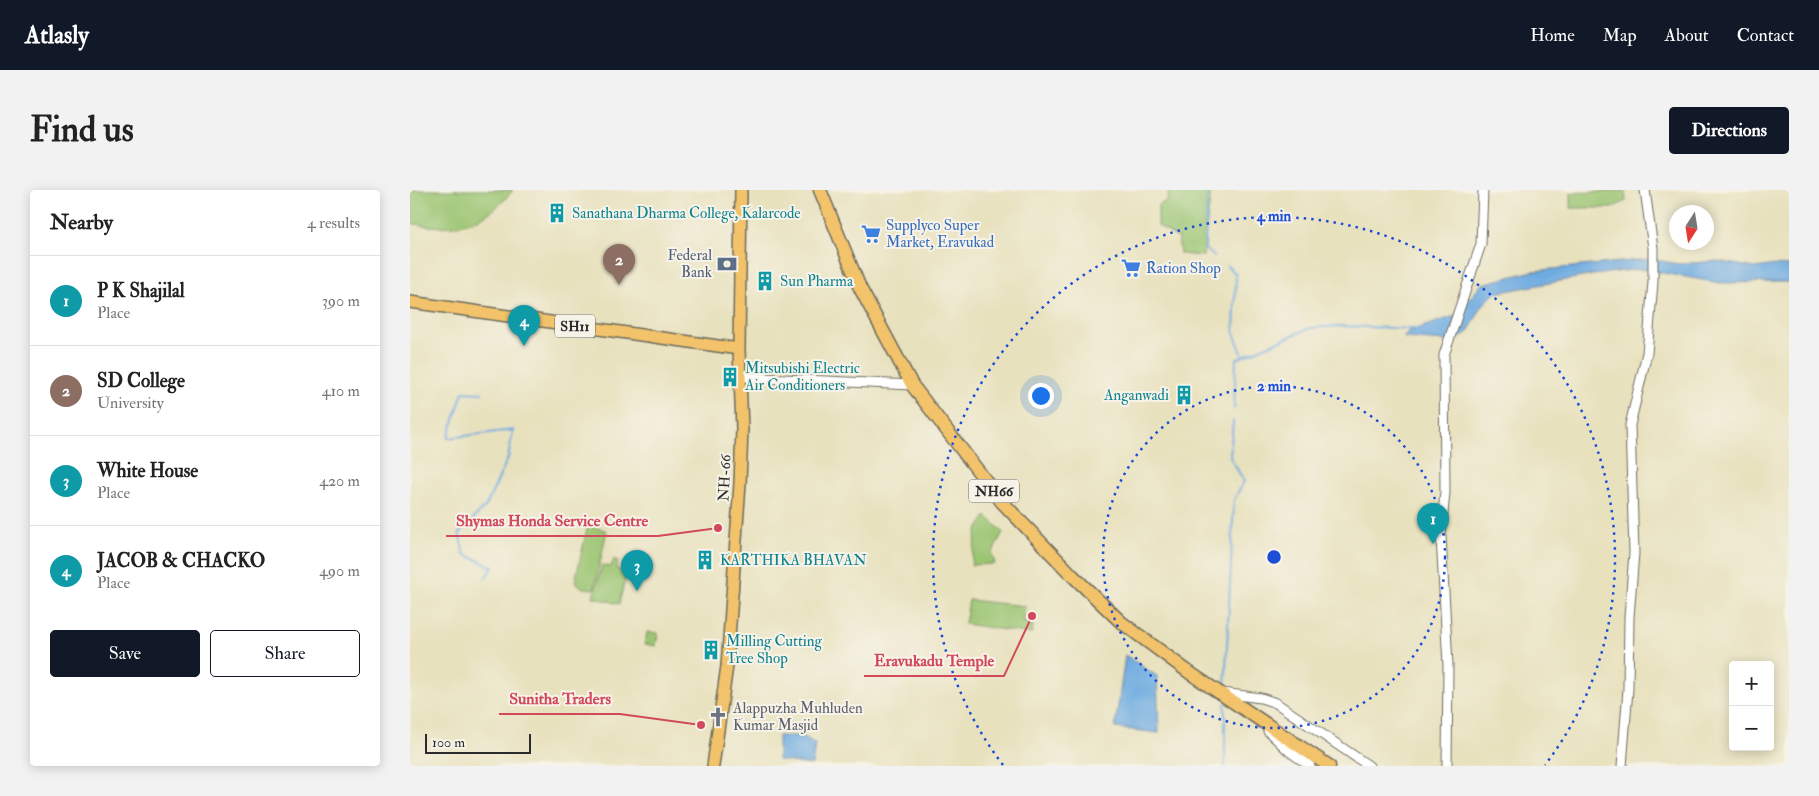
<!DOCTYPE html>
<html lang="en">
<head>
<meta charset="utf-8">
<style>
  body { margin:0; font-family:"IM FELL Double Pica",serif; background:#f2f2f2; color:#222 }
  .controls { position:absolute; right:15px; bottom:15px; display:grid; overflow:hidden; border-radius:5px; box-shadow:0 2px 12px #0003 }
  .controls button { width:45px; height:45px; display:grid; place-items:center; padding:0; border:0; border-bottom:1px solid #e0e0e0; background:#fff; color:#222; font:25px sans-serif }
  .compass { position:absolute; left:1259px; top:15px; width:45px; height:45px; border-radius:50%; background:#fff; box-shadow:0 2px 12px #0003; rotate:192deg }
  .scale { position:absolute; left:15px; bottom:12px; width:106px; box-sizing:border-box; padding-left:5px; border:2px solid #2b2b2b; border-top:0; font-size:14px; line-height:18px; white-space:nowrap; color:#2b2b2b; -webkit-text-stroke:4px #f7f3e8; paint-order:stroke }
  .you { position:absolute; left:630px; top:205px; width:18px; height:18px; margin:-12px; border:4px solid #fff; border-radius:50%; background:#1a73e8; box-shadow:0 0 0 8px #1a73e833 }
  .badge { display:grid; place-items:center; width:32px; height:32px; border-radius:50%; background:#111827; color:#fff; font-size:16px; font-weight:700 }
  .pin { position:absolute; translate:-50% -41px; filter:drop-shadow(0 1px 2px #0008) }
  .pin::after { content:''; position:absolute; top:26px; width:18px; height:15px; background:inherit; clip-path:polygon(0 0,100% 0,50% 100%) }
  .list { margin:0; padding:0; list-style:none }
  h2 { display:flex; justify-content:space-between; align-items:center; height:65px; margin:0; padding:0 20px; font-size:21px }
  h2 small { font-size:16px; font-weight:400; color:#767676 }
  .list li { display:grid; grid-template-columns:32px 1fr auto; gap:15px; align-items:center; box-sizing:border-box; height:90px; padding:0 20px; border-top:1px solid #e0e0e0 }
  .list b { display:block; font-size:19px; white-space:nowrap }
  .list p { margin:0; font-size:16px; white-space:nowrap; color:#767676 }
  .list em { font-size:16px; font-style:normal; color:#767676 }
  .actions { display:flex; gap:10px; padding:15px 20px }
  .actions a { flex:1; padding:11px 0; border:1px solid #111827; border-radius:5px; text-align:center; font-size:18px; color:#111827 }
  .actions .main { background:#111827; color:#fff }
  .map { position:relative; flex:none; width:1379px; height:576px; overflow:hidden; border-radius:5px }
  header { display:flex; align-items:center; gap:30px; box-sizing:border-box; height:70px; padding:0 25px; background:#111827; color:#fff }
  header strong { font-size:24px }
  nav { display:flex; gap:28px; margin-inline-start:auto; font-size:18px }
  .intro { display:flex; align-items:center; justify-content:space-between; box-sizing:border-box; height:120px; padding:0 30px }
  h1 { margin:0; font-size:35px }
  .button { padding:12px 22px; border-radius:5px; background:#111827; color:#fff; font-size:18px; font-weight:700 }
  main { display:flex; gap:30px; padding:0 30px }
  aside { flex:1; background:#fff; border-radius:5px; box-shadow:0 2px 12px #0003 }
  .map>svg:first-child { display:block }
  .green { fill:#9bc572; stroke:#63784e }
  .water { fill:#6eabe0; stroke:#4c6b86 }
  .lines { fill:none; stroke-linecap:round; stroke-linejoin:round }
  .stream { stroke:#6eabe0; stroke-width:2 }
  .tertiary-casing { stroke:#6d6b5e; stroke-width:11 }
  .primary-casing { stroke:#6d6b5e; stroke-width:14 }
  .trunk-casing { stroke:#6d6b5e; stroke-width:15 }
  .tertiary { stroke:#fff; stroke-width:9 }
  .primary { stroke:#f2c36a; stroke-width:11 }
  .trunk { stroke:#f2c36a; stroke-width:12 }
  .ring { fill:none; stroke:#1d4ed8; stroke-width:2.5; stroke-dasharray:2.5 5 }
  .labels { text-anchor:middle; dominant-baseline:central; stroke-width:4; stroke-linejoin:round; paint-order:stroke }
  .shield { fill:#f7f3e8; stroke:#686764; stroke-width:1 }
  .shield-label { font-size:14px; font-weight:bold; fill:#2b2b2b }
  .culture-label { font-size:15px; fill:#0d838f; stroke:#f7f3e8; text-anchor:start }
  .shop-label { font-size:15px; fill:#366cbe; stroke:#f7f3e8; text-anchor:start }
  .service-label { font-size:15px; fill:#4e5e75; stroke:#f7f3e8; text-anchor:end }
  .street-label { font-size:15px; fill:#2b2b2b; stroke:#f7f3e8 }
  .worship-label { font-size:15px; fill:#5b616d; stroke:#f7f3e8; text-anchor:start }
  .centre { fill:#1d4ed8; stroke:#f7f3e8; stroke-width:2.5 }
  .ring-label { font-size:15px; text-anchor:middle; font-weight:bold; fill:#1d4ed8; stroke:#f7f3e8; stroke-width:4; stroke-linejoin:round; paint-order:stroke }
  .leader { fill:none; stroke:#d1495b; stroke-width:2 }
  .callout-dot { fill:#d1495b; stroke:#f7f3e8; stroke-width:2 }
  .callout-label { font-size:16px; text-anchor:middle; font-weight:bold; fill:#d1495b; stroke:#f7f3e8; stroke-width:4; stroke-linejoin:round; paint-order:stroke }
</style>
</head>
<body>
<header>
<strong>Atlasly</strong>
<nav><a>Home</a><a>Map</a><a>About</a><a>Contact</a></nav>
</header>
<div class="intro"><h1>Find us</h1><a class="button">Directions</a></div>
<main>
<aside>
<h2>Nearby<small>4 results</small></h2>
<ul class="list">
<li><span class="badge" style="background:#0f9aa8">1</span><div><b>P K Shajilal</b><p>Place</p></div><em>390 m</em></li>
<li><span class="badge" style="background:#8d6e63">2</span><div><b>SD College</b><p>University</p></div><em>410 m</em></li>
<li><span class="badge" style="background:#0f9aa8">3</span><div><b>White House</b><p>Place</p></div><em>420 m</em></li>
<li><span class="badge" style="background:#0f9aa8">4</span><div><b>JACOB &amp; CHACKO</b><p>Place</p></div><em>490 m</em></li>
</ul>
<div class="actions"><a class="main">Save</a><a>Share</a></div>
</aside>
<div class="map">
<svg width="1379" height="576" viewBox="0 0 1379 576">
  <rect width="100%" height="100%" fill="#f7f3e8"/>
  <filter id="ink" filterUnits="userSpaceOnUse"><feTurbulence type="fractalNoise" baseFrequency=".02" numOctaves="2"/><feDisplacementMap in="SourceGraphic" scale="10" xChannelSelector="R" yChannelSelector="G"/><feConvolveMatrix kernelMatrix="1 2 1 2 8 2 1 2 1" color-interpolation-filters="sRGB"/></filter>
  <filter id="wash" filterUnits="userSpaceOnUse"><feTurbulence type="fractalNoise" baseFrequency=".0096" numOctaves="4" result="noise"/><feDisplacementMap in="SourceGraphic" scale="20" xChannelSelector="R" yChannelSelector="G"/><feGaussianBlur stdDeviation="1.12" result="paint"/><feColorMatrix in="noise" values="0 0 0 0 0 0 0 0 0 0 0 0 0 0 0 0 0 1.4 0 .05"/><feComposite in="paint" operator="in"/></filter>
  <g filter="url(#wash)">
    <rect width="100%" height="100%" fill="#e8e1bd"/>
    <!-- green -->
    <path class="green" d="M0 0H103C75 36 42 42 0 33Z
      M759 0H801L793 66 770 64 768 48 748 36V15L757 11Z
      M1215 1 1216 11 1202 18H1161V3Z
      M576 326 593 342 582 364 585 374 561 375 567 340Z
      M178 334 197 341 184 399 173 398 165 392Z
      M204 369 208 371 206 379 217 382 209 414 183 407 192 375 201 377Z
      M559 410 615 416 614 433 623 435 622 444 555 434Z
      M237 442 248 443 246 456 235 454Z"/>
    <!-- water -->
    <path class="water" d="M1239 69 1269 74 1308 71 1345 78 1365 75 1379 76V92L1310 93 1230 79 1183 85 1085 103 1073 115 1058 142 1051 147 1035 151 994 148 997 142 1045 126 1072 94 1123 81Z
      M715 465 747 486 749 543 705 538Z
      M368 546H393L405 554 402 575 368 570Z"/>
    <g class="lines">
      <!-- stream -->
      <path class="stream" d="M797 0 795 59 804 66
        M817 76 826 84 824 143 833 166
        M72 203 53 202 38 248 103 240 98 268 76 316 49 343 54 364 83 377 75 388
        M824 219 826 169 900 138 930 136 1007 139
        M815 499 824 310 834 291 820 267 823 231
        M815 513V576"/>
    </g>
  </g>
  <g filter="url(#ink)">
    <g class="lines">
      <defs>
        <path id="tertiary" d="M331 187 502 195
          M812 503 851 508 866 513 959 576
          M858 541 879 561 900 576
          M1037 576 1038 475 1031 346 1035 302 1034 165 1071 54 1073 0
          M1212 576 1218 499 1219 427 1224 363 1220 235 1237 163 1243 92V58L1235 0"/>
        <path id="primary" d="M0 112 329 159
          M303 576 317 476 330 294 332 239 329 159 331 0"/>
        <path id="trunk" d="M410 0 450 98 502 195 592 312 663 386 711 432 780 483 919 576"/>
      </defs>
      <!-- tertiary casing -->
      <use href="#tertiary" class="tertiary-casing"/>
      <!-- primary casing -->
      <use href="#primary" class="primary-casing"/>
      <!-- trunk casing -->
      <use href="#trunk" class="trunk-casing"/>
      <!-- tertiary -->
      <use href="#tertiary" class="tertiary"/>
      <!-- primary -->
      <use href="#primary" class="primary"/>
      <!-- trunk -->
      <use href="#trunk" class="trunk"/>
    </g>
  </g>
  <!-- distance rings -->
  <g class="ring">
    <circle cx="864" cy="367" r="171"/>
    <path d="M593 575A341 341 0 1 1 1135 575"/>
  </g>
  <!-- icons -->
  <defs>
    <symbol id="building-bare" viewBox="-9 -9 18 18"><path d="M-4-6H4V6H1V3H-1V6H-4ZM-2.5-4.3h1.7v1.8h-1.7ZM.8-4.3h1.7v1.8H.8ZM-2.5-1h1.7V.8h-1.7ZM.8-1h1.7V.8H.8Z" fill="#0f9aa8" stroke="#f7f3e8" stroke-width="2.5" paint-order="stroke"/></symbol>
    <symbol id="supermarket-bare" viewBox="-9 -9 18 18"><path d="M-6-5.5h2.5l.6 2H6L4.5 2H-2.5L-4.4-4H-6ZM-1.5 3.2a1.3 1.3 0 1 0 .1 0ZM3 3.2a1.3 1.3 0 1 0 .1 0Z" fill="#3f7fe0" stroke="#f7f3e8" stroke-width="2.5" paint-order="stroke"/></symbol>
    <symbol id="bank-bare" viewBox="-9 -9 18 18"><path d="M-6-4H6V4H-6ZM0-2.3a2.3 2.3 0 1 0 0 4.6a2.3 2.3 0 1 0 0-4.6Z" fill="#5c6f8a" stroke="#f7f3e8" stroke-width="2.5" paint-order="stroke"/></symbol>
    <symbol id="church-bare" viewBox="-9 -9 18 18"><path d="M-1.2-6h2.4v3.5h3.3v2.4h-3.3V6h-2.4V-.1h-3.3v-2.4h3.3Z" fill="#6b7280" stroke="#f7f3e8" stroke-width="2.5" paint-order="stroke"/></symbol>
  </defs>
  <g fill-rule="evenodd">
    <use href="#building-bare" x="133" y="9" width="28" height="28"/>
    <use href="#supermarket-bare" x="447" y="30" width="28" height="28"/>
    <use href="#bank-bare" x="303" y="60" width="28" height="28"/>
    <use href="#supermarket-bare" x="707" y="64" width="28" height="28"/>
    <use href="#building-bare" x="341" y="77" width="28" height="28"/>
    <use href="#building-bare" x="306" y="173" width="28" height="28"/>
    <use href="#building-bare" x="760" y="191" width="28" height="28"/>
    <use href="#building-bare" x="281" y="356" width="28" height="28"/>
    <use href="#building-bare" x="287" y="446" width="28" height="28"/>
    <use href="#church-bare" x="294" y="513" width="28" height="28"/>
  </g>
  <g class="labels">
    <!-- shield labels -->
    <g class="shield">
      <rect x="145" y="124.5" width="40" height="23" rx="4"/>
      <rect x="559" y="289.5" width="50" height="23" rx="4"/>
    </g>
    <g class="shield-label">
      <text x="165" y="136">SH11</text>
      <text x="584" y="301">NH66</text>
    </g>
    <!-- culture labels -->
    <g class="culture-label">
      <text x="162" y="23">Sanathana Dharma College, Kalarcode</text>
      <text x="370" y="91">Sun Pharma</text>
      <text x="335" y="178">Mitsubishi Electric<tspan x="335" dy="17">Air Conditioners</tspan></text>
      <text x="759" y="205" text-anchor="end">Anganwadi</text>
      <text x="310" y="370">KARTHIKA BHAVAN</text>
      <text x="316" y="451">Milling Cutting<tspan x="316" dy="17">Tree Shop</tspan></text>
    </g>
    <!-- shop labels -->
    <g class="shop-label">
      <text x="476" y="35">Supplyco Super<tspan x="476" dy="17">Market, Eravukad</tspan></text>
      <text x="736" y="78">Ration Shop</text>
    </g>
    <!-- service labels -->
    <g class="service-label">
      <text x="302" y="65">Federal<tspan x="302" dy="17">Bank</tspan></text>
    </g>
    <!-- street labels -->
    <g class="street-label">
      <text transform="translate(315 288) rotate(-87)">NH-66</text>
    </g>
    <!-- worship labels -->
    <g class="worship-label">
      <text x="323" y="518">Alappuzha Muhluden<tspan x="323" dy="17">Kumar Masjid</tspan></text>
    </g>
  </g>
  <circle cx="864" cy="367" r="8" class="centre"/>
  <g class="ring-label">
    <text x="864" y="31">4 min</text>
    <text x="864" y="201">2 min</text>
  </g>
  <!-- callouts -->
  <path class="leader" d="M308 338L248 346H36M622 426L594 486H454M291 535L210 524H89"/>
  <g class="callout-dot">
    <circle cx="308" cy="338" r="5"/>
    <circle cx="622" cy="426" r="5"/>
    <circle cx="291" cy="535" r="5"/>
  </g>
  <g class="callout-label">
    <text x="142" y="336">Shymas Honda Service Centre</text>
    <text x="524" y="476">Eravukadu Temple</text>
    <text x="150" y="514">Sunitha Traders</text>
  </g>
</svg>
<div class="controls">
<button>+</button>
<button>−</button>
</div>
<svg class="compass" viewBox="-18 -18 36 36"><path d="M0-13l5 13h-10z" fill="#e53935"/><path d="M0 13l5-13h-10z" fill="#767676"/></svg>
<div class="scale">100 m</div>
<div class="you"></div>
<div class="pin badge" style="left:1023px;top:354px;background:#0f9aa8">1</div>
<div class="pin badge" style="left:209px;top:95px;background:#8d6e63">2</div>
<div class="pin badge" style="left:227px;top:401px;background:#0f9aa8">3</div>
<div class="pin badge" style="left:114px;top:156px;background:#0f9aa8">4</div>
</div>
</main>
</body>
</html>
